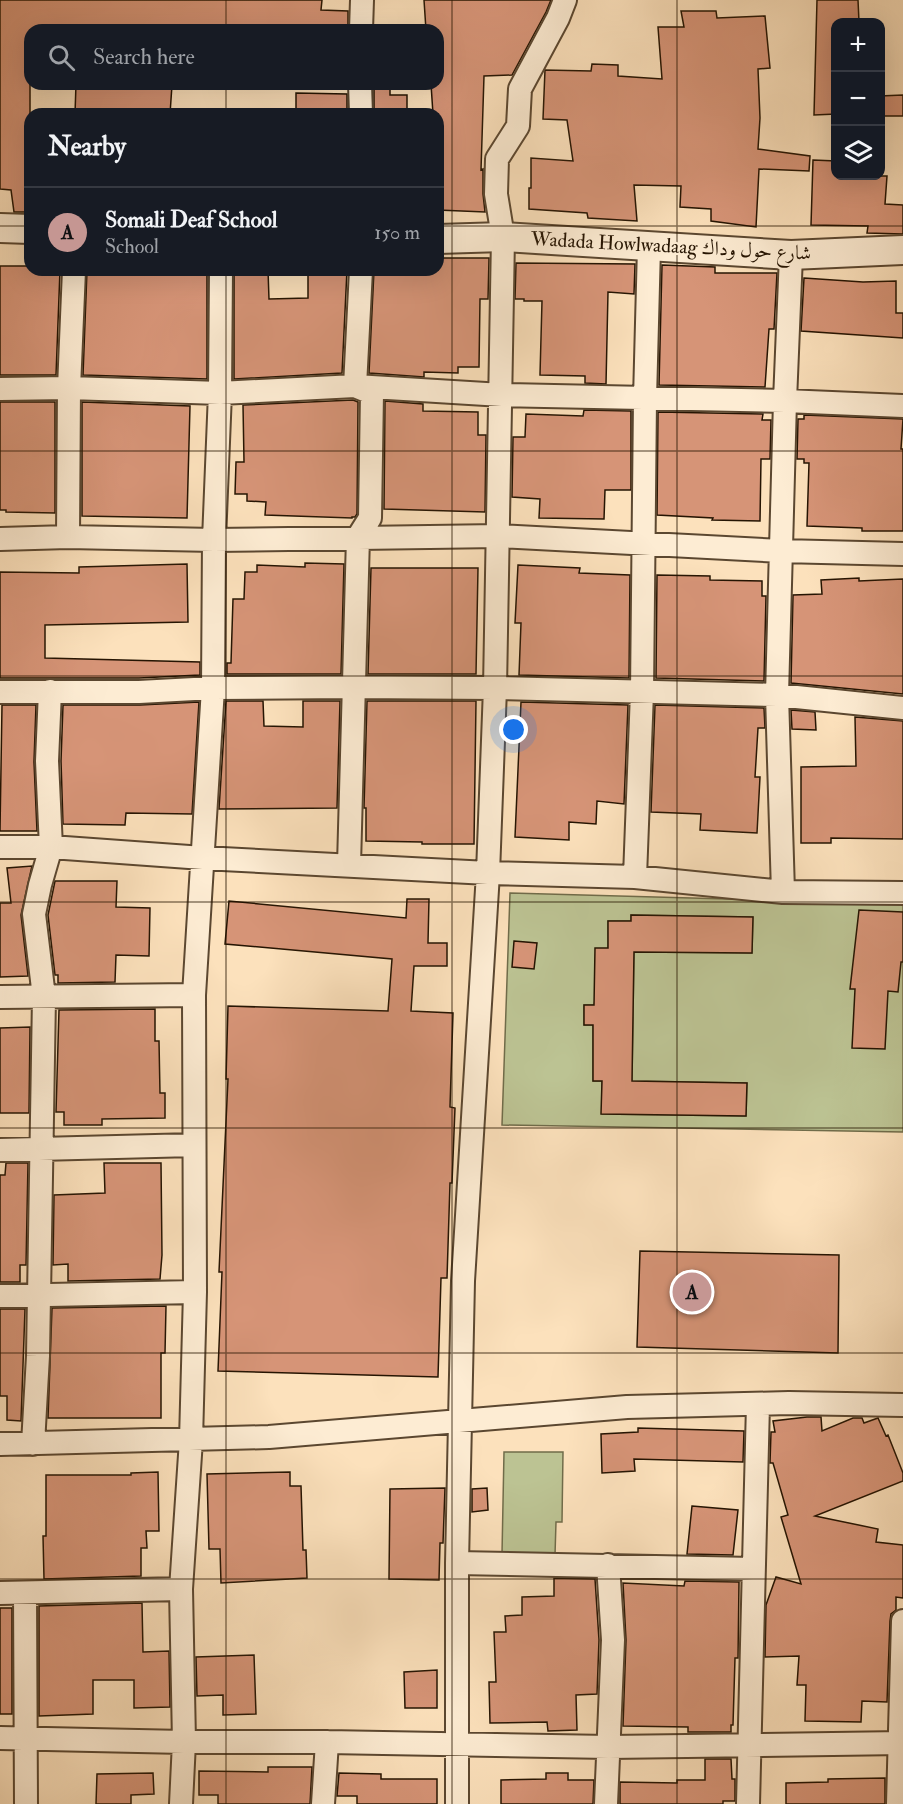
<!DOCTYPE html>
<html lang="en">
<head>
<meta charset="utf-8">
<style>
  body { margin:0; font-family:"IM FELL Double Pica",Amiri,serif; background:#242831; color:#f1f3f6 }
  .controls { position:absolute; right:18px; top:18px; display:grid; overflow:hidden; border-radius:12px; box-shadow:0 6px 24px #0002 }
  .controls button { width:54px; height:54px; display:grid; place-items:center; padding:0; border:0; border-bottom:2px solid #363941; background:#171b24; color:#f1f3f6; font:30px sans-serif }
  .you { position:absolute; left:514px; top:730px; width:21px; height:21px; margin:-15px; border:4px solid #fff; border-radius:50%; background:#1a73e8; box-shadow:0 0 0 9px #1a73e833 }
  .badge { display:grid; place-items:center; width:39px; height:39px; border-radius:50%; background:#c59692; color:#111; font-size:20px; font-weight:700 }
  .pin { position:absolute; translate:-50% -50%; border:3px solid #fff; box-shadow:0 2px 6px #0006 }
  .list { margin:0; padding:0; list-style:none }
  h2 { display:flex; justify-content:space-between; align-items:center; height:78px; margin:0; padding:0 24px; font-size:26px }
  h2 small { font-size:20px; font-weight:400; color:#9ea1a6 }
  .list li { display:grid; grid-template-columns:39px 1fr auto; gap:18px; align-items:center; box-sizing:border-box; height:90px; padding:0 24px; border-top:2px solid #363941 }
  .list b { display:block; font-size:22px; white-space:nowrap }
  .list p { margin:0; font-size:20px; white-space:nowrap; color:#9ea1a6 }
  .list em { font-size:20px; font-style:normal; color:#9ea1a6 }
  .icon { flex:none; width:33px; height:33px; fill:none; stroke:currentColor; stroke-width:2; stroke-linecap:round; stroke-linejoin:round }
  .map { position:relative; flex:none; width:903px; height:1804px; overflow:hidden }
  .search { position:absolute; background:#171b24; box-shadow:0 6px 24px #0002; left:24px; top:24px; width:420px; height:66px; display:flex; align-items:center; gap:15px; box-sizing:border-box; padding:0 21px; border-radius:18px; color:#9ea1a6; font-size:22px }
  .panel { position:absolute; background:#171b24; box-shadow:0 6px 24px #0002; left:24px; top:108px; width:420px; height:168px; border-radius:18px }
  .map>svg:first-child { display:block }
  .green { fill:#bcc393; stroke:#706c4a; stroke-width:1.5; fill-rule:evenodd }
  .building { fill:#d69477; stroke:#251402; stroke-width:1.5 }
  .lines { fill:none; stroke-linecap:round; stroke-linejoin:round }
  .minor-casing { stroke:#5b4730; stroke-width:26 }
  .tertiary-casing { stroke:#5b4730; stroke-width:32 }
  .minor { stroke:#fdecd3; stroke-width:22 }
  .tertiary { stroke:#fdecd3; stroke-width:28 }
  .grid { fill:none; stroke:#251402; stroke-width:1.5; stroke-opacity:0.55 }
  .labels { text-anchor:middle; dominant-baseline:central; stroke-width:4.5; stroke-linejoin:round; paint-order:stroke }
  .street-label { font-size:20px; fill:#251402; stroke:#fdecd3 }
</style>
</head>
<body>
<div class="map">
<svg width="903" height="1804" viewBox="0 0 903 1804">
  <rect width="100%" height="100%" fill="#fce1bc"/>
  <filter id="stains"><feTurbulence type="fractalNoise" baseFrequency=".00333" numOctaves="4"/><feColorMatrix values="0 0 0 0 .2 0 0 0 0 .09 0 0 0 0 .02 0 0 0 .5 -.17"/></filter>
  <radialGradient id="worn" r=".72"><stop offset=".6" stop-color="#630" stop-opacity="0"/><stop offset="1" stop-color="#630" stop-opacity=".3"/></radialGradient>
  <!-- green -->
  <path class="green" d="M510 893 903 904V1132L502 1125ZM631 915 753 917 752 953 634 952 632 1081 747 1083 746 1116 602 1114V1081H593V1025H584V1005H594L608 948V921H631Z
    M504 1452H563L562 1522H556L555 1555 502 1554Z"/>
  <!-- building -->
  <path class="building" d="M0 0H322L321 10 348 11V30H30V212H14L11 190 0 189Z
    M424 0H551L546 12 512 75 484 76 481 170 483 169V194L485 212 438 210V114H433L431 84H438V30H426Z
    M817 0H858L859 22H836V114L814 115Z
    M681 11H716L717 18 765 16 770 68 758 69 760 118 758 149 810 156 809 171 759 169 756 227 711 221V209L680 207 681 186 634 185 637 221 588 218 587 213 529 209V188H531V158L573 161 567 120 543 119 545 70 591 71 592 64 618 65V76L662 79 658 27H684Z
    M76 84 145 86V84L172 85 170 114H75Z
    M374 86H390V95H407V114H374Z
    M296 93 347 94V114H296Z
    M903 95V116H880V96Z
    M813 160 836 161V176H887L885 204 903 205V234L867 233 868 226 811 225Z
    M438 258H489L488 299H480L479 367H458V373L424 372V377L369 373 374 270H438Z
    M516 263 635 264 634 294 608 292 606 384 585 383V376L540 375 542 301H524V299H515Z
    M662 265 715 267V273H777L774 329H769L765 387 659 385Z
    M0 266H30V270H60L56 375H0Z
    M87 270H207V379L83 375Z
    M234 270H268L269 299 308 298V270H347L342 373 234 379Z
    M804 278 863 282 896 281V313H903V338L801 331Z
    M353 400 358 402 357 514 355 517H352V518L265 515 266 502 247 501V494H235L236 462H244L243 405Z
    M385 401 423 404V411L478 412V435H486L485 512 384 509Z
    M0 402H55V513L6 512V510H0Z
    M82 402 190 406 187 518 82 516Z
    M584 410 631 411V490H605L604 519 539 518 540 499 512 497 513 437H525L526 414 583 416Z
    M658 412 763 414 762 420H771L770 459H761L760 521 712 520 713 518 657 515Z
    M804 415 903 419 901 449H903V531H862V528L807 526 809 463H804V459H797L798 419H804Z
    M305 563 344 564 341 674H227V663H231L233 599H244L245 572H257V565L305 567Z
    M187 564 188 622 45 625V658L200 662V675L139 678H0V572L79 573V567Z
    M518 565 580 568 579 573 630 575 629 678 519 675 521 623H515Z
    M371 568H478L476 674H368Z
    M657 575 710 576V580L762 581V596H766L764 681 656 678Z
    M859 578V581L903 579V694L791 683 793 595 822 594 821 580Z
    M226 701H263L264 726 303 727V701H340L337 808 219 809Z
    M367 701H476L474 844H422V842L366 841V808H364Z
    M199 702 192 814 126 813 125 825 63 824 61 761 63 705H140Z
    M521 702 628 705 624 804 597 801 596 824 569 822V840L515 837Z
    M2 705H36L34 762 37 831H0Z
    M655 705 764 708 765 728H758L755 777H760L757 833 700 830 701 814 651 812Z
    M791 710 815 712 816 730 792 729Z
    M855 717 903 721V839L831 838V843H801V767L856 766Z
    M32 866 21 915 28 976 0 977V903H11L7 868Z
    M55 881H117L116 907 150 908 149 956 116 955 115 982 58 983V975H55L48 915Z
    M407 899H429L428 943H447V966H414L411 1011 453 1013 450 1107 455 1108 452 1183H450L447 1278H441L438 1377 218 1371 222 1272H219L228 1079H226L228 1006 388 1011 392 959 225 944 229 901 406 918Z
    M859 910 903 912V962H901L898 992 888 991 885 1049 852 1048 855 989H850Z
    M631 915 753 917 752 953 634 952 632 1081 747 1083 746 1116 601 1114 602 1081H593V1025H584V1005H594L595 948H608V921H631Z
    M514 941 537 943 534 969 512 967Z
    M155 1009V1041H159L160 1093H165V1118L102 1119V1125H64V1112H56L59 1010Z
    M30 1027 29 1113H0V1028Z
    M6 1163H28L26 1265H20V1282H0V1175H5Z
    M104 1163H161L162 1255 160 1279 68 1281V1264L53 1265 54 1195 105 1193Z
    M640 1251 839 1255 838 1353 637 1347Z
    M166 1306 165 1353H161V1418H48L52 1308Z
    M0 1309H25L21 1421 7 1420V1396H0Z
    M807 1417H821L822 1431 853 1418H862L864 1423 878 1418 886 1436 888 1435 903 1473V1481L815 1516 878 1529 876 1542 903 1545V1598L896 1597V1610L891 1614 890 1621 887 1702 862 1701 861 1722 805 1721 806 1685H797L799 1656 765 1657 766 1605 776 1577 801 1584 781 1517 788 1515 773 1463H770L771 1432H775L773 1421Z
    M638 1428 744 1431 743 1462 634 1459 635 1471 602 1473 601 1434 638 1432Z
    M158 1472 159 1531H146L147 1548H141V1576L44 1579 43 1536H46V1475H131V1473Z
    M290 1472V1486H301L303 1550H306L307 1578 221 1583 220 1549H209L207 1474Z
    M445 1488 443 1543H440L439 1580 389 1579 390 1489Z
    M487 1488 488 1510 472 1512V1489Z
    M692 1506 738 1510 733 1555 687 1554Z
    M554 1578 595 1579 599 1640 597 1694 576 1695 577 1730 548 1731 547 1722 490 1723 489 1682H496L494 1632H506L505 1616 522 1615V1597L554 1596Z
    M685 1581 739 1582 738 1658H735L733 1725H731V1732H688V1727L623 1726 626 1640 623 1583 684 1586Z
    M142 1603 143 1652 169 1651 170 1707 134 1708V1680H93V1714L39 1716V1606Z
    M0 1608H12V1714H0Z
    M254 1655 256 1714 223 1715V1695L197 1696 196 1657Z
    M437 1670V1708H405L404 1672Z
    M705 1759H731L732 1779H735V1801H723V1804H620V1782L677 1783V1780H705Z
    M268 1767H312L310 1804H218V1795H199V1771L268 1772Z
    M153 1773 154 1794 131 1795V1804H96L97 1774Z
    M339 1773 381 1774V1779H437V1804H357V1796H337Z
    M546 1773H568V1780H594L593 1804H501V1780L546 1779Z
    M885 1778V1804H786V1783L828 1782V1779Z"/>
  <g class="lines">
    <defs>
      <path id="minor" d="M361 30 362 0
        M360 84 361 114
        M0 389 69 388 220 393 355 386 502 395 785 401 903 406
        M68 537 69 388 74 270
        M0 539 68 537 214 540 499 536 781 551 903 554
        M0 692H139L213 688 353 687 495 688 777 695 903 708
        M0 847H51L203 858 488 873 635 877 783 892 903 893
        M349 865 358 537 370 518 372 393 355 386 361 270
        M635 877 642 692 645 399 649 247
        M783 892 777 695 785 401 791 255
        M0 997 194 995
        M0 1150 194 1145
        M0 1296 195 1292
        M0 1444 269 1437 627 1407 789 1403 903 1405
        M33 1444 38 1356 44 997 34 914 40 885 51 847 47 761 50 691
        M457 1563 753 1569
        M0 1593 181 1589
        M25 1593 26 1804
        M0 1738 184 1742H327L609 1747 903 1743
        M181 1804 184 1742 181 1589 191 1440 195 1292 194 995 213 688 214 540 220 393 221 270
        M323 1804 327 1742
        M457 1804V1563L463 1281 488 873 495 688 503 237 496 194 497 159 518 126 520 89 558 18 565 0
        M606 1804 613 1640 608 1565
        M748 1804 758 1404
        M898 1804 903 1621"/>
      <path id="tertiary" d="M0 228 30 229
        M438 239 503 237 791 255 903 250"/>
    </defs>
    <!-- minor casing -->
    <use href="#minor" class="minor-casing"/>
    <!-- tertiary casing -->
    <use href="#tertiary" class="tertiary-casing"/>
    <!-- minor -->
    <use href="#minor" class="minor"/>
    <!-- tertiary -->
    <use href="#tertiary" class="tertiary"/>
  </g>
  <!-- grid -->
  <path class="grid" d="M226 0V30M452 0V1804M677 0V1804M226 84V114M0 226H30M438 226H903M226 270V1804M0 451H903M0 676H903M0 902H903M0 1128H903M0 1353H903M0 1579H903"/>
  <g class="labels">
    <!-- street labels -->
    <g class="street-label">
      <text transform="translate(671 246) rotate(3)">Wadada Howlwadaag شارع حول وداك</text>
    </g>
  </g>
  <rect width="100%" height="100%" filter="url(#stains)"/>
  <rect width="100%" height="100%" fill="url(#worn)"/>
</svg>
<div class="controls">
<button>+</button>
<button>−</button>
<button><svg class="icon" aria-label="layers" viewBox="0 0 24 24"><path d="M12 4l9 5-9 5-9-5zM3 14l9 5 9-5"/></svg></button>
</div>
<div class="you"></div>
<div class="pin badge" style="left:692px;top:1292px">A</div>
<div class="search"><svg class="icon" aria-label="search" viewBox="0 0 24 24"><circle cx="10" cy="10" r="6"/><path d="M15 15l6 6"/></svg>Search here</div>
<section class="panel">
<h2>Nearby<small></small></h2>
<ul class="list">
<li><span class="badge">A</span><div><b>Somali Deaf School</b><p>School</p></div><em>150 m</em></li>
</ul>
</section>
</div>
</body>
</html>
